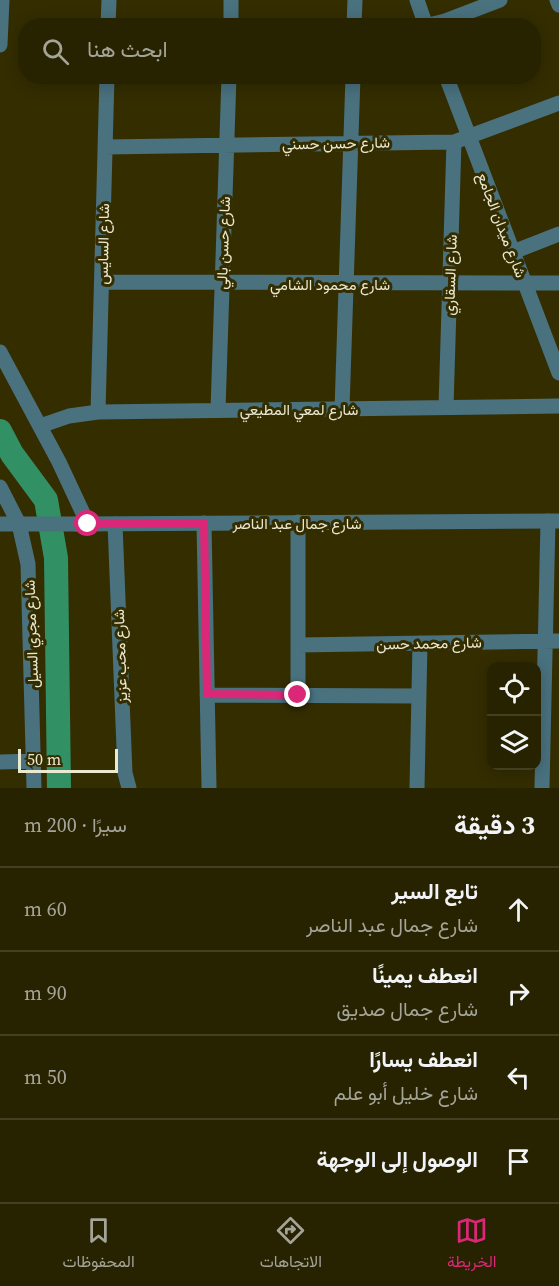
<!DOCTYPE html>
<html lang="ar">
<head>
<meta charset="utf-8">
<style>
  body { margin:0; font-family:"Source Serif 4",Vazirmatn,serif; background:#332f0f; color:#f1f3f6; direction:rtl }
  .controls { position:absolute; right:18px; bottom:18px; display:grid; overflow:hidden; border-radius:12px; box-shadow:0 3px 15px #0003 }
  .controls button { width:54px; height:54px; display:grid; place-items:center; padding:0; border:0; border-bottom:2px solid #433f22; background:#272200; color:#f1f3f6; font:30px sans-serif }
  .scale { position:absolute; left:18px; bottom:15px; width:100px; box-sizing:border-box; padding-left:6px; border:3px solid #ece9d1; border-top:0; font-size:16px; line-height:21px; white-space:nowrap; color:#ece9d1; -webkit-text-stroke:4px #342d00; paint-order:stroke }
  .stop { position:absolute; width:18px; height:18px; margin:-14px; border:4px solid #db2777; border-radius:50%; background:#fff }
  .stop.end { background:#db2777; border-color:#fff; box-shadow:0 2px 6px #0008 }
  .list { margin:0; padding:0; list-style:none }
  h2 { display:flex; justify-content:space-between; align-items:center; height:78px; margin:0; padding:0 24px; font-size:26px }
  h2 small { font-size:20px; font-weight:400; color:#a4a499 }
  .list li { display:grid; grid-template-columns:39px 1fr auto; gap:18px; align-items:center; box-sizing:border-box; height:84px; padding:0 24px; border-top:2px solid #433f22 }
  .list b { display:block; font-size:22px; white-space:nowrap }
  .list p { margin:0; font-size:20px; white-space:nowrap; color:#a4a499 }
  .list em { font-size:20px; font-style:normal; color:#a4a499 }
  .icon { flex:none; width:33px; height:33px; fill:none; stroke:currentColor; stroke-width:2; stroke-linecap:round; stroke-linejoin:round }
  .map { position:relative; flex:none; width:559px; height:788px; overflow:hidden; direction:ltr }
  .search { position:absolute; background:#272200; box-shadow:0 3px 15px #0003; left:18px; right:18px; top:18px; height:66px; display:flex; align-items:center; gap:15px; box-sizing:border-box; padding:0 21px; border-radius:24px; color:#a4a499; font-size:22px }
  .sheet { height:414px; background:#272200 }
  nav { display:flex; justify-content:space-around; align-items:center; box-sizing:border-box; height:84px; border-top:2px solid #433f22; background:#272200; font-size:16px; color:#a4a499 }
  nav a { display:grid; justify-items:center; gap:3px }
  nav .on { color:#db2777 }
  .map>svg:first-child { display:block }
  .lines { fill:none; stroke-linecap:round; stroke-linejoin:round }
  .river { stroke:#329065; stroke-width:24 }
  .minor { stroke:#49717e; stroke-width:15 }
  .tertiary { stroke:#49717e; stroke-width:15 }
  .route { stroke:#db2777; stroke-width:8 }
  .labels { text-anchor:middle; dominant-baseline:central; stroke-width:6; stroke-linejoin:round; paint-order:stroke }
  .street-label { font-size:15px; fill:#ece9d1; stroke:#342d00 }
</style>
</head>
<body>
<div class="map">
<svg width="559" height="788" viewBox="0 0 559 788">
  <rect width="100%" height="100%" fill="#342d00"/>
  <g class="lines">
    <!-- river -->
    <path class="river" d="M0 431 12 454 46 500 56 558 59 788"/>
    <!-- minor -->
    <path class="minor" d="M417 0 426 26
      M557 0 559 5
      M108 26 109 0
      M231 26V0
      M354 26 355 0
      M425 26 445 21 500 0
      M0 45 2 0
      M446 76 559 373
      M105 147 454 142 559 103
      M513 252 559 234
      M102 282 559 283
      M0 352 59 462 88 524
      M446 407 454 142
      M342 409 353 76
      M218 410 229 76
      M98 412 107 76
      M40 426 69 416 98 412 559 406
      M0 487 19 524 28 564 34 788
      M298 522V695
      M204 523 209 788
      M0 524H76
      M115 524 125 773 129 788
      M298 645 559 641
      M207 695 419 696
      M0 762 35 761
      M417 788 420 643
      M542 788 548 521"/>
    <!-- tertiary -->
    <path class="tertiary" d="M76 524 559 521"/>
  </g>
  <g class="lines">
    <!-- route -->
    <path class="route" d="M88 524 204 523 207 694 298 695"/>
  </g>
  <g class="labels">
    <!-- street labels -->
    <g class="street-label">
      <text transform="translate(336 143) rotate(-1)">شارع حسن حسني</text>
      <text transform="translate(502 225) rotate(69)">شارع ميدان الجامع</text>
      <text transform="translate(223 243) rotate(-88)">شارع حسن بالي</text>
      <text transform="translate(103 244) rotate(-89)">شارع السايس</text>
      <text transform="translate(450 275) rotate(-88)">شارع السقاري</text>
      <text x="330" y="284">شارع محمود الشامي</text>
      <text x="299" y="409">شارع لمعي المطيعي</text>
      <text x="297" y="523">شارع جمال عبد الناصر</text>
      <text transform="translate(31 634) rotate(-92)">شارع مجري السيل</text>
      <text transform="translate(429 643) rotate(-1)">شارع محمد حسن</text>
      <text transform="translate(120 656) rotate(-92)">شارع محب عزيز</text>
    </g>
  </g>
</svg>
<div class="controls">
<button><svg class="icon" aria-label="locate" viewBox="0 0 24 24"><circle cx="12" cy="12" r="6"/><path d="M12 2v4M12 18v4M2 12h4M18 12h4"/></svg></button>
<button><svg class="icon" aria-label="layers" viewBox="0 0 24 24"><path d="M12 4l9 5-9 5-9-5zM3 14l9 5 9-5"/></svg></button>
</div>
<div class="scale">50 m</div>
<div class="stop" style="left:88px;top:524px"></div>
<div class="stop end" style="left:298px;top:695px"></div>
<div class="search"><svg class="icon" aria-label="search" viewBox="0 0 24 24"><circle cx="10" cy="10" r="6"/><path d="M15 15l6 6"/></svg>ابحث هنا</div>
</div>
<section class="sheet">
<h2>3 دقيقة<small>سيرًا · 200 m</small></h2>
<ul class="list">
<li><svg class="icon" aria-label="ahead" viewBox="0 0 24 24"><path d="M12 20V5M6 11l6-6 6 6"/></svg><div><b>تابع السير</b><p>شارع جمال عبد الناصر</p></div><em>60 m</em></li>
<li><svg class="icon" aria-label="right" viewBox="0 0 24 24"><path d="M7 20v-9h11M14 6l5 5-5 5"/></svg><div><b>انعطف يمينًا</b><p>شارع جمال صديق</p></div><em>90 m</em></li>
<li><svg class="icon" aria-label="left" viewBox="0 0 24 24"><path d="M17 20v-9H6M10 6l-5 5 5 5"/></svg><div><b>انعطف يسارًا</b><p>شارع خليل أبو علم</p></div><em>50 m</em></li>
<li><svg class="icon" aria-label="arrive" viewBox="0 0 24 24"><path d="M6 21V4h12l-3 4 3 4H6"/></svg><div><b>الوصول إلى الوجهة</b></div></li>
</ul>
</section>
<nav>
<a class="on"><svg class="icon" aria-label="map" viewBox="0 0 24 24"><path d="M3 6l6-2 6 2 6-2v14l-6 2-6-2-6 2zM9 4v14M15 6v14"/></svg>الخريطة</a>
<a><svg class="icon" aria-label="directions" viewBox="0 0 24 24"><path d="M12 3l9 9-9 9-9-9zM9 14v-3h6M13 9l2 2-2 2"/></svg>الاتجاهات</a>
<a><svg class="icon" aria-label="saved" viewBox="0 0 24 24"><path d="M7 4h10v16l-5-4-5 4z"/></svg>المحفوظات</a>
</nav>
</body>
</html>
